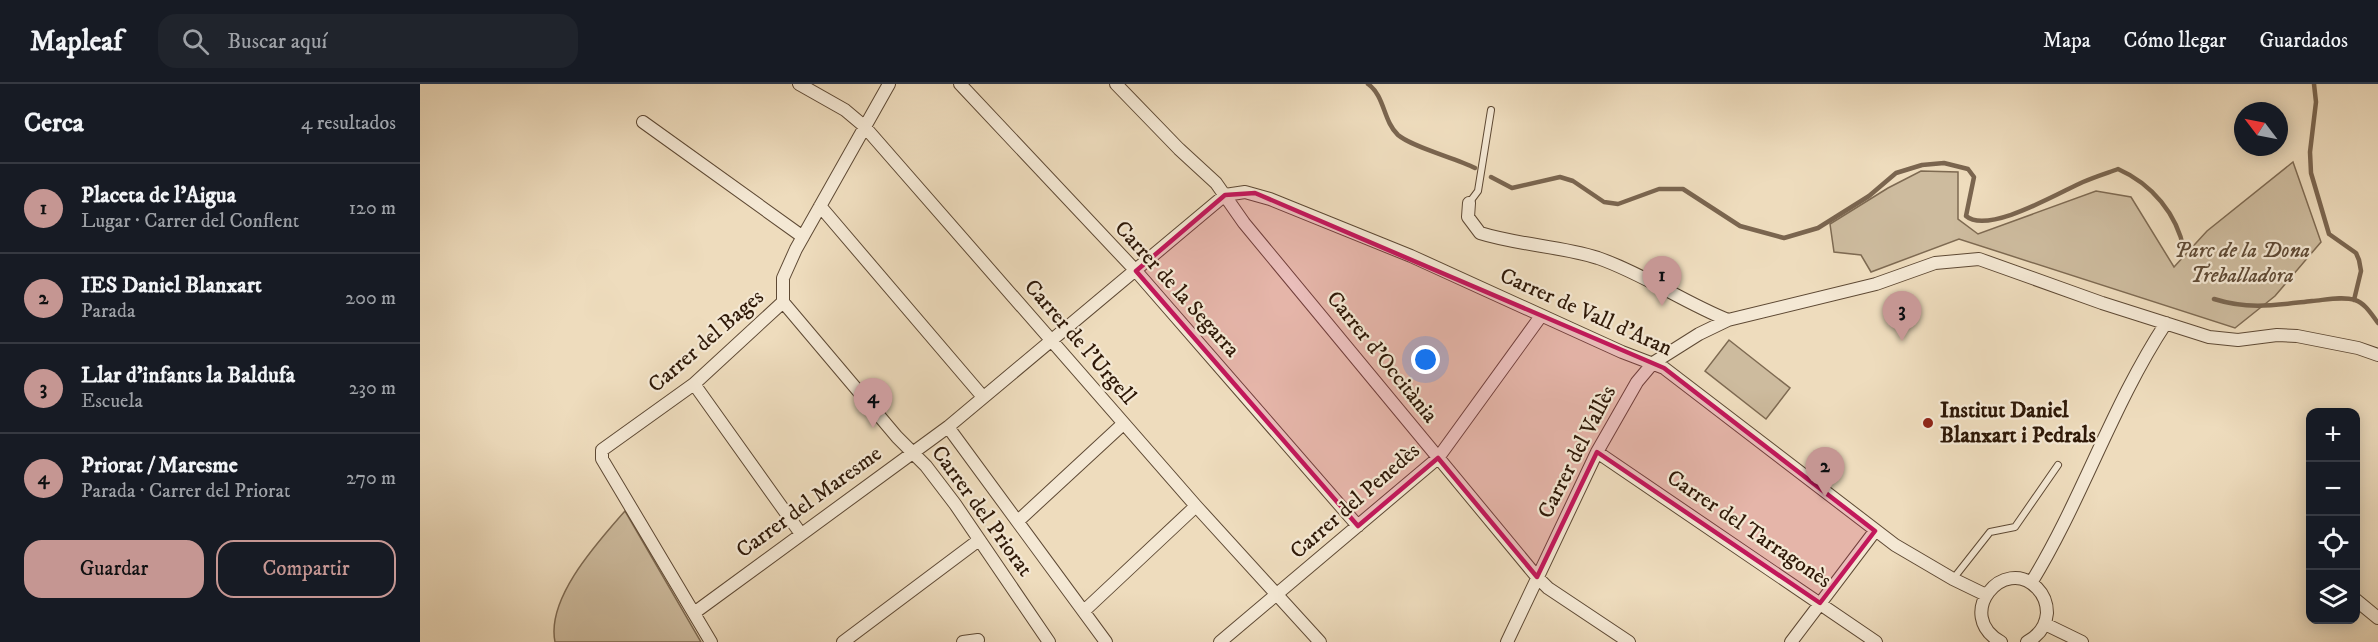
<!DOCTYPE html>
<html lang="es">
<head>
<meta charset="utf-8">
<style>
  body { margin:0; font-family:"IM FELL DW Pica",serif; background:#20242c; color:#f1f3f6 }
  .controls { position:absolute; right:18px; bottom:18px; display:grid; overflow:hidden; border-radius:12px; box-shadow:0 3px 15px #0003 }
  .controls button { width:54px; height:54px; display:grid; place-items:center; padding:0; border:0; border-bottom:2px solid #363941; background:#171b24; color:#f1f3f6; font:30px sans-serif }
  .compass { position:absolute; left:1814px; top:18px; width:54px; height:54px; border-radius:50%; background:#171b24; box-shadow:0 3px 15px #0003; rotate:302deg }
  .you { position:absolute; left:1006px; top:276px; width:21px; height:21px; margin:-15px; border:4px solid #fff; border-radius:50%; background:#1a73e8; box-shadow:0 0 0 9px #1a73e833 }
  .badge { display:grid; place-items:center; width:39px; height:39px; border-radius:50%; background:#c59692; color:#111; font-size:20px; font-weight:700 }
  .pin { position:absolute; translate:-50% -50px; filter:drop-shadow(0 2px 3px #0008) }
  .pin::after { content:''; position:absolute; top:32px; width:21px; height:18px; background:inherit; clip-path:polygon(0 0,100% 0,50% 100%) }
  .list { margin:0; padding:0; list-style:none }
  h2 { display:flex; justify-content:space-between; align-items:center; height:78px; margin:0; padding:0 24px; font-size:26px }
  h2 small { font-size:20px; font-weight:400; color:#9ea1a6 }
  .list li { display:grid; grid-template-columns:39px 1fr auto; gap:18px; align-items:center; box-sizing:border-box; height:90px; padding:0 24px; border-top:2px solid #363941 }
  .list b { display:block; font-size:22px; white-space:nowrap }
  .list p { margin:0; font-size:20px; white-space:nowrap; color:#9ea1a6 }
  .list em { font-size:20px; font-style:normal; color:#9ea1a6 }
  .actions { display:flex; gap:12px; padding:18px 24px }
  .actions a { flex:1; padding:14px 0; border:2px solid #c59692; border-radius:18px; text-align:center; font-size:21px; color:#c59692 }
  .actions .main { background:#c59692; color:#111 }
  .icon { flex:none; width:33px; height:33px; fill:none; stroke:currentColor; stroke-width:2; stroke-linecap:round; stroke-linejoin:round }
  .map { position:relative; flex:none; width:1958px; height:558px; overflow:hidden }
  header { display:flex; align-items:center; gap:36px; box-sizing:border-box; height:84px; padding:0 30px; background:#171b24; border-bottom:2px solid #363941 }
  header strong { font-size:28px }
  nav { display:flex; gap:33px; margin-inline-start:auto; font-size:21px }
  .search { width:420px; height:54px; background:#20242c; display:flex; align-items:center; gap:15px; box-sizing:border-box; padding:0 21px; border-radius:18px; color:#9ea1a6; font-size:22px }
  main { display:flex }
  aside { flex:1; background:#171b24 }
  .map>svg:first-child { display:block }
  .green { fill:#cdbb9e; stroke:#7e6a52; stroke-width:1.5 }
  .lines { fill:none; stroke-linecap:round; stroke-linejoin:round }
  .stream { stroke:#7a654f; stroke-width:4.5 }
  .lane-casing { stroke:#5e4934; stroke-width:8 }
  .street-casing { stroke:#5e4934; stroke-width:14 }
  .lane { stroke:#f4e8d4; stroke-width:6 }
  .street { stroke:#f4e8d4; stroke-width:12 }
  .marked { fill:#c2185b; fill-opacity:0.2; stroke:#c2185b; stroke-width:4.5; stroke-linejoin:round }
  .poi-dot { fill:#8f2418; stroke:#f4e8d4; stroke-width:2 }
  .labels { text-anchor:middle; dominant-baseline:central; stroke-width:4.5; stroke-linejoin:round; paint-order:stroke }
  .park-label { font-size:22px; font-style:italic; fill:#5e4934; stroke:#f4e8d4 }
  .street-label { font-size:22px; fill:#2e1807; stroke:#f4e8d4 }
  .poi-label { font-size:22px; font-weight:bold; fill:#2e1807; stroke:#f4e8d4; text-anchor:start }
</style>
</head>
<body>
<header>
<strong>Mapleaf</strong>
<div class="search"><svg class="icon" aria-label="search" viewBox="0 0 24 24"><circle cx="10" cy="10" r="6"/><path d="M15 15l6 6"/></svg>Buscar aquí</div>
<nav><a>Mapa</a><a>Cómo llegar</a><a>Guardados</a></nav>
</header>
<main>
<aside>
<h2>Cerca<small>4 resultados</small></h2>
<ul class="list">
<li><span class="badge">1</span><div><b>Placeta de l'Aigua</b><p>Lugar · Carrer del Conflent</p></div><em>120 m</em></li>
<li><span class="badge">2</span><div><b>IES Daniel Blanxart</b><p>Parada</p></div><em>200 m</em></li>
<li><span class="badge">3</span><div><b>Llar d'infants la Baldufa</b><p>Escuela</p></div><em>230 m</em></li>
<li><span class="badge">4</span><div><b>Priorat / Maresme</b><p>Parada · Carrer del Priorat</p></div><em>270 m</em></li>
</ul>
<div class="actions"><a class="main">Guardar</a><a>Compartir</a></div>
</aside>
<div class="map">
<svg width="1958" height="558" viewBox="0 0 1958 558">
  <rect width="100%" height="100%" fill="#eedcbd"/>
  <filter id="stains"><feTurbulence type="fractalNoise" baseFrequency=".00333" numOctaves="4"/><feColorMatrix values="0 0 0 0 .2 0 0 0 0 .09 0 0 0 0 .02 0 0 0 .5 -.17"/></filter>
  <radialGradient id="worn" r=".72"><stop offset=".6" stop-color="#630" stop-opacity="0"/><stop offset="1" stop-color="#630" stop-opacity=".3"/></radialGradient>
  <!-- green -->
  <path class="green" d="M1873 78 1901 158 1855 212 1815 244 1539 155 1451 188 1441 171 1414 168 1410 140 1468 104 1501 87 1538 88V135L1558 150 1676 107 1711 113 1754 183 1787 147Z
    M1309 256 1370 304 1346 335 1285 287Z
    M205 427 281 558H135C126 514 178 458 205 427Z"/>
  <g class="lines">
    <!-- stream -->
    <path class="stream" d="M948 0C965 12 963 37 978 51 992 63 1035 74 1055 84
      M1894 0 1896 18 1890 68 1891 89 1909 150 1936 169 1939 176 1941 187 1934 216
      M1071 93 1092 104 1140 93 1153 97 1184 118 1198 120 1239 105H1263L1320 142 1364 154 1398 144 1449 112 1476 89 1502 81 1524 79 1548 85 1554 93 1546 132C1568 151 1640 108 1663 98 1674 93 1687 89 1698 85 1732 100 1757 130 1764 166
      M1794 215C1829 226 1856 221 1892 217 1905 216 1922 212 1935 216 1945 219 1952 231 1958 239"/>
    <defs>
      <path id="lane" d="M1049 119 1058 107 1071 26
        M1533 495 1570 448 1595 443 1638 381"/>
      <path id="street" d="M379 0 425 26 444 42 776 422 900 558
        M540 0 716 187 938 442
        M696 0 759 65 796 99 824 139 1117 493 1128 504 1209 558
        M223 38 383 153
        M805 111 825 108 850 115 991 172 1202 268 1244 284 1475 461 1533 495 1566 511
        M1049 119 1048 133 1060 149C1098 161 1140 162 1178 174 1224 190 1263 218 1308 236
        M400 122 563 313
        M363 218 477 353 506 382 535 420 629 558
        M274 300 381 450
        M528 343 686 558
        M1177 368 1456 558
        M598 437 703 340
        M1611 499C1662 416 1692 321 1746 239
        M1936 516 1958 534
        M664 527 776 422
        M274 529 528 343 805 111
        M1625 540 1662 558
        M291 558 182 375V366L274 300 363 218V194L376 165 469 0
        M423 558 559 456
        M543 558 558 556
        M800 558 1018 374 1121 232
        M1087 558 1177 368 1217 298 1233 279 1279 250 1308 236 1456 200 1515 179 1559 175 1682 219 1789 253 1818 256 1857 251 1877 252 1938 264 1958 271
        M1371 558 1455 447
        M1581 558C1533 531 1584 470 1617 504 1624 511 1627 520 1627 529 1626 542 1618 552 1607 558"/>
    </defs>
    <!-- lane casing -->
    <use href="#lane" class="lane-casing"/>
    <!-- street casing -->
    <use href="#street" class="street-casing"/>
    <!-- lane -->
    <use href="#lane" class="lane"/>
    <!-- street -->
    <use href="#street" class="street"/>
  </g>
  <!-- marked area -->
  <path class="marked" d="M835 109 1244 284 1455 447 1400 519 1177 368 1117 493 1018 374 938 442 716 187 805 111Z"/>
  <!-- markers -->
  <circle class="poi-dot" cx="1508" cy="339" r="6"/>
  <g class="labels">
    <!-- park labels -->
    <g class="park-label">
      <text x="1822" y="166">Parc de la Dona<tspan x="1822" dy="25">Treballadora</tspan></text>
    </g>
    <!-- street labels -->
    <g class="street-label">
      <text transform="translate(757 205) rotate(48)">Carrer de la Segarra</text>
      <text transform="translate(1166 228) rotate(24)">Carrer de Vall d'Aran</text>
      <text transform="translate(286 257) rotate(-41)">Carrer del Bages</text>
      <text transform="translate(660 258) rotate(49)">Carrer de l'Urgell</text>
      <text transform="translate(962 273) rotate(51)">Carrer d'Occitània</text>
      <text transform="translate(1157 368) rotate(-63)">Carrer del Vallès</text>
      <text transform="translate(935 417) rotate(-41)">Carrer del Penedès</text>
      <text transform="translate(389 418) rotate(-36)">Carrer del Maresme</text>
      <text transform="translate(562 427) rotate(54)">Carrer del Priorat</text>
      <text transform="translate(1329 445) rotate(34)">Carrer del Tarragonès</text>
    </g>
    <!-- poi labels -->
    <g class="poi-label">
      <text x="1520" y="326">Institut Daniel<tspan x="1520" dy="25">Blanxart i Pedrals</tspan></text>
    </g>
  </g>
  <rect width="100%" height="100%" filter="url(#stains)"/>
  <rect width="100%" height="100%" fill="url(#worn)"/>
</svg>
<div class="controls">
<button>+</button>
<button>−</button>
<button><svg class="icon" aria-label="locate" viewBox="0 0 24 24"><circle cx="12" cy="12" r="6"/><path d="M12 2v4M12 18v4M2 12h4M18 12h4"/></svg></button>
<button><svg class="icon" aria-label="layers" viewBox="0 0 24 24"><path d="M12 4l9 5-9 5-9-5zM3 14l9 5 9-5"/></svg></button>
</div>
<svg class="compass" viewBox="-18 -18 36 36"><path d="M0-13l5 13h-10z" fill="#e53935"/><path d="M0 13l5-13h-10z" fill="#9ea1a6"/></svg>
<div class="you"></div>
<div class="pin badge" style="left:1242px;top:222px">1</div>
<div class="pin badge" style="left:1405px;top:413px">2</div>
<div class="pin badge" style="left:1482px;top:257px">3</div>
<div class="pin badge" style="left:453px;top:344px">4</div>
</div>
</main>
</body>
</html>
